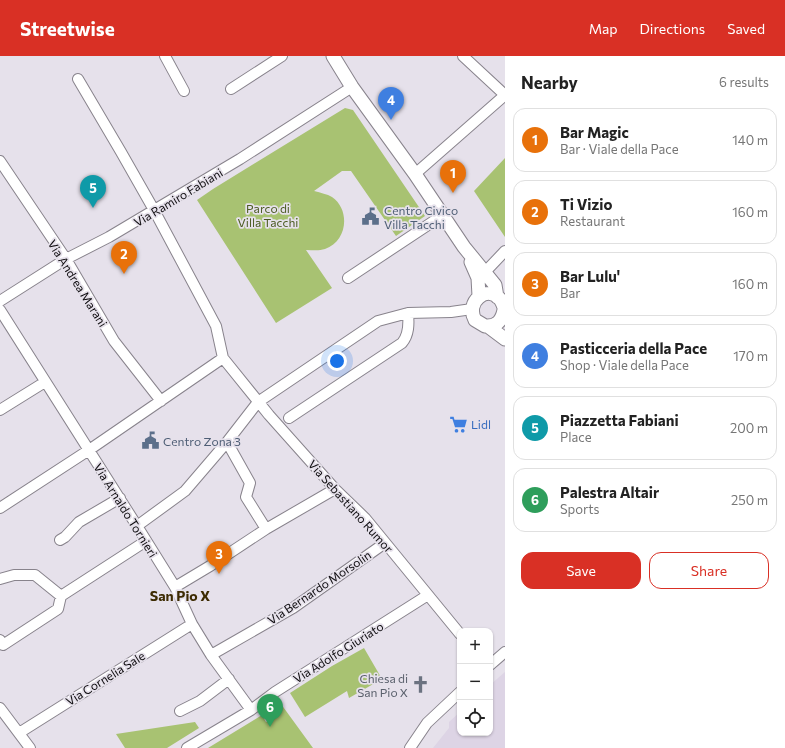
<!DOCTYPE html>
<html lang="en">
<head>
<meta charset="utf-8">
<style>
  body { margin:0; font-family:Commissioner,sans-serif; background:#f6f6f6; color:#222 }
  .controls { position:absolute; right:12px; bottom:12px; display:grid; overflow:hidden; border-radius:8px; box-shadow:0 1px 3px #0004 }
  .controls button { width:36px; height:36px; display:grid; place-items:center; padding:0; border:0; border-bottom:1px solid #e0e0e0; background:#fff; color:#222; font:20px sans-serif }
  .you { position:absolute; left:337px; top:305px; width:14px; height:14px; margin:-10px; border:3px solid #fff; border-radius:50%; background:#1a73e8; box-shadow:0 0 0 6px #1a73e833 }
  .badge { display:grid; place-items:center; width:26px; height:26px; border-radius:50%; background:#d93025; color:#fff; font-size:13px; font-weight:700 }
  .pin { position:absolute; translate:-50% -33px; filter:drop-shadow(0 1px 2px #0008) }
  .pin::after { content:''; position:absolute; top:21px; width:14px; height:12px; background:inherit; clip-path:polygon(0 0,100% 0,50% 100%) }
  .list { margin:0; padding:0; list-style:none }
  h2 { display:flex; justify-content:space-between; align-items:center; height:52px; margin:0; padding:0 16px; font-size:17px }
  h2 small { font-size:13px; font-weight:400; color:#767676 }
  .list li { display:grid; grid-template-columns:26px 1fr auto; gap:12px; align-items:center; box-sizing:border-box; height:64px; margin:0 8px 8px; padding:0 8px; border:1px solid #e0e0e0; border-radius:12px }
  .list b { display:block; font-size:15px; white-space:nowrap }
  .list p { margin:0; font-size:13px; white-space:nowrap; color:#767676 }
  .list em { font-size:13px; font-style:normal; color:#767676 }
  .actions { display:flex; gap:8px; padding:12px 16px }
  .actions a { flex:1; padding:9px 0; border:1px solid #d93025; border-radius:12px; text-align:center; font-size:14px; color:#d93025 }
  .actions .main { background:#d93025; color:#fff }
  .icon { flex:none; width:22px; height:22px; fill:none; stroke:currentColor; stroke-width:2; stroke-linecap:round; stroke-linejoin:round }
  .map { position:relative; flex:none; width:505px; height:692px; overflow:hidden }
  header { display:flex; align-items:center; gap:24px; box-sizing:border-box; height:56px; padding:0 20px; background:#d93025; color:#fff }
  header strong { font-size:19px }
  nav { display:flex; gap:22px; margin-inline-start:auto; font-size:14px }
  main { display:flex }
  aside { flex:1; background:#fff }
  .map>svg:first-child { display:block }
  .built { fill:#ddd4e5 }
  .green { fill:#a8c272 }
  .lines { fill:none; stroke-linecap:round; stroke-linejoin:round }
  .minor-casing { stroke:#88838c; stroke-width:12 }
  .major-casing { stroke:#88838c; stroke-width:15 }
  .minor { stroke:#fff; stroke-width:10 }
  .major { stroke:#fff; stroke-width:13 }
  .labels { text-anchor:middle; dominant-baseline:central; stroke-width:3.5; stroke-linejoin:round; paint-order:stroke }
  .street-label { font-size:12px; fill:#0e0c0f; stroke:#e6e1eb }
  .park-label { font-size:12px; fill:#4b5c22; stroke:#e6e1eb }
  .service-label { font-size:12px; fill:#4e5e75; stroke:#e6e1eb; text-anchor:start }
  .shop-label { font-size:12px; fill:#366cbe; stroke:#e6e1eb; text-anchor:start }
  .worship-label { font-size:12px; fill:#5b616d; stroke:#e6e1eb; text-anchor:end }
  .quarter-label { font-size:14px; font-weight:bold; fill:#3d2b02; stroke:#e6e1eb }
</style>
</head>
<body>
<header>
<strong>Streetwise</strong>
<nav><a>Map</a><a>Directions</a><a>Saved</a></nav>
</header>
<main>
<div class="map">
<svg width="505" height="692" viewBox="0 0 505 692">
  <rect width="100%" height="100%" fill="#e6e1eb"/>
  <!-- built -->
  <path class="built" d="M505 616V692H433L449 672V666L460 656V677H490V629Z"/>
  <!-- green -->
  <path class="green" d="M345 52 353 54 425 160 396 180 351 115H342L314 135C321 137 327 138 332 141 351 154 347 186 325 193 319 195 313 194 306 194L332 232 276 267 197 144 213 133Z
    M505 102V181L474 135Z
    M364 592 382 623 349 642 347 635 305 661 290 637 332 610Z
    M281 648 313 692H208L262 659 266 666 275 661 272 654Z
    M195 666 199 672 167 692H125L116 678Z"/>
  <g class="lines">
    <defs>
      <path id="minor" d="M165 0 184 35
        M463 0 505 39
        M78 23 121 96 154 154 216 270 223 302 269 359 335 433 365 462 460 578
        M231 33 282 0
        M0 105 66 203 114 285 161 345
        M415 118 505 39
        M485 216 505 195
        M348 222 443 159
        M0 245 66 203 109 181 240 103 352 31
        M0 254 137 470 175 531 192 568 211 599 251 654
        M0 354 45 326
        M289 362 402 287C409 279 409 268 408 257
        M227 386 250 427 246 441 266 473
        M0 452 89 394 223 302
        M137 470 185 435 227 386 258 346 378 265 408 257 451 256 472 253
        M60 484 65 481 79 466 120 442
        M0 523 14 519H35L61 540
        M175 531 210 510 266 473 335 433
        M0 584 3 589 58 553 61 540 146 485
        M211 599 293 552 385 487
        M490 609 505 596
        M0 652 30 692
        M180 655 200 645 229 623
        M19 677 192 568
        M187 692 251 654 275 636 428 539
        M410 692 427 667 460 636"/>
      <path id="major" d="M333 0 352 31 415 118 464 191 495 229 497 241
        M471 206 478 222 479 240
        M504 254C502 264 497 271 485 270L475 264C465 246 487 228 500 243 503 247 504 251 505 255
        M489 271 505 283"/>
    </defs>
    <!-- minor casing -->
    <use href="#minor" class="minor-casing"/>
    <!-- major casing -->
    <use href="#major" class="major-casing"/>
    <!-- minor -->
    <use href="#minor" class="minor"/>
    <!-- major -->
    <use href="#major" class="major"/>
  </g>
  <!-- icons -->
  <defs>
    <symbol id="civic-bare" viewBox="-9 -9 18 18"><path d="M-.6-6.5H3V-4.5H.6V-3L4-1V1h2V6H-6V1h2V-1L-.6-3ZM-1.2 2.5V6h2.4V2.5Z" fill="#5c6f8a" stroke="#e6e1eb" stroke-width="2.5" paint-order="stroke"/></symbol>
    <symbol id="supermarket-bare" viewBox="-9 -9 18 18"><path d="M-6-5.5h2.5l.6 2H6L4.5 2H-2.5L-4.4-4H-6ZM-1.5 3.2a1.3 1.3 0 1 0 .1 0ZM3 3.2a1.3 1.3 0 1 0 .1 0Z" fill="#3f7fe0" stroke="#e6e1eb" stroke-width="2.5" paint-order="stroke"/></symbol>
    <symbol id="church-bare" viewBox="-9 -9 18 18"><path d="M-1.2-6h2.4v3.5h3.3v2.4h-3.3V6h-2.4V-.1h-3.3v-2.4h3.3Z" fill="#6b7280" stroke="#e6e1eb" stroke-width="2.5" paint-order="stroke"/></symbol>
  </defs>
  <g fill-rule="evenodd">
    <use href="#civic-bare" x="358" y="148" width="25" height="25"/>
    <use href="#supermarket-bare" x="446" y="356" width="25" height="25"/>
    <use href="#civic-bare" x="138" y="372" width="25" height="25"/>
    <use href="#church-bare" x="408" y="616" width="25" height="25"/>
  </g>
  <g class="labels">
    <!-- street labels -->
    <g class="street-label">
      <text transform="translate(178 141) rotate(-31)">Via Ramiro Fabiani</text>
      <text transform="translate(78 227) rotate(58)">Via Andrea Marani</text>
      <text transform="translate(351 450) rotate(48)">Via Sebastiano Rumor</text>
      <text transform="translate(126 454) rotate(58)">Via Arnaldo Tornieri</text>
      <text transform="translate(319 531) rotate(-34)">Via Bernardo Morsolin</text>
      <text transform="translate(338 596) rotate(-32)">Via Adolfo Giuriato</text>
      <text transform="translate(105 622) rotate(-32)">Via Cornelia Sale</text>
    </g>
    <!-- park labels -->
    <g class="park-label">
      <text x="268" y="152">Parco di<tspan x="268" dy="14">Villa Tacchi</tspan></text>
    </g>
    <!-- service labels -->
    <g class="service-label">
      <text x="384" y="154">Centro Civico<tspan x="384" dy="14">Villa Tacchi</tspan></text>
      <text x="163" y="385">Centro Zona 3</text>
    </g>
    <!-- shop labels -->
    <g class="shop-label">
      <text x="471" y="368">Lidl</text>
    </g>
    <!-- worship labels -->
    <g class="worship-label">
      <text x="408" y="622">Chiesa di<tspan x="408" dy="14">San Pio X</tspan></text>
    </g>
    <!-- quarter labels -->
    <g class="quarter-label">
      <text x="180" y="539">San Pio X</text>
    </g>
  </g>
</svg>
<div class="controls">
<button>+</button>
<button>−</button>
<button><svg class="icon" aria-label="locate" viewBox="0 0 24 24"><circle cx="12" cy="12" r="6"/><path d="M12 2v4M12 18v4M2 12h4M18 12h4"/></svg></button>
</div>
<div class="you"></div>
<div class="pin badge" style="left:453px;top:137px;background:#e8710a">1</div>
<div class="pin badge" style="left:124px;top:218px;background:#e8710a">2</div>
<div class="pin badge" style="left:219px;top:518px;background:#e8710a">3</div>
<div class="pin badge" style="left:391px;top:64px;background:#3f7fe0">4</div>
<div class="pin badge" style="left:93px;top:152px;background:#0f9aa8">5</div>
<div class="pin badge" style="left:270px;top:671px;background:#2e9e5b">6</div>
</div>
<aside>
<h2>Nearby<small>6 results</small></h2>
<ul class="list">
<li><span class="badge" style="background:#e8710a">1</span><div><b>Bar Magic</b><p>Bar · Viale della Pace</p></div><em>140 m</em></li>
<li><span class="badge" style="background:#e8710a">2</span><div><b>Ti Vizio</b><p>Restaurant</p></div><em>160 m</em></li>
<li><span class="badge" style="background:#e8710a">3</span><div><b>Bar Lulu'</b><p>Bar</p></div><em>160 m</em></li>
<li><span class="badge" style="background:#3f7fe0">4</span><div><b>Pasticceria della Pace</b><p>Shop · Viale della Pace</p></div><em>170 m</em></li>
<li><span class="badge" style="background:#0f9aa8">5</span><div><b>Piazzetta Fabiani</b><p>Place</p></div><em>200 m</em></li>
<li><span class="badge" style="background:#2e9e5b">6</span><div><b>Palestra Altair</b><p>Sports</p></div><em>250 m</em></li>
</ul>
<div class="actions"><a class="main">Save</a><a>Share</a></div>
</aside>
</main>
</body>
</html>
